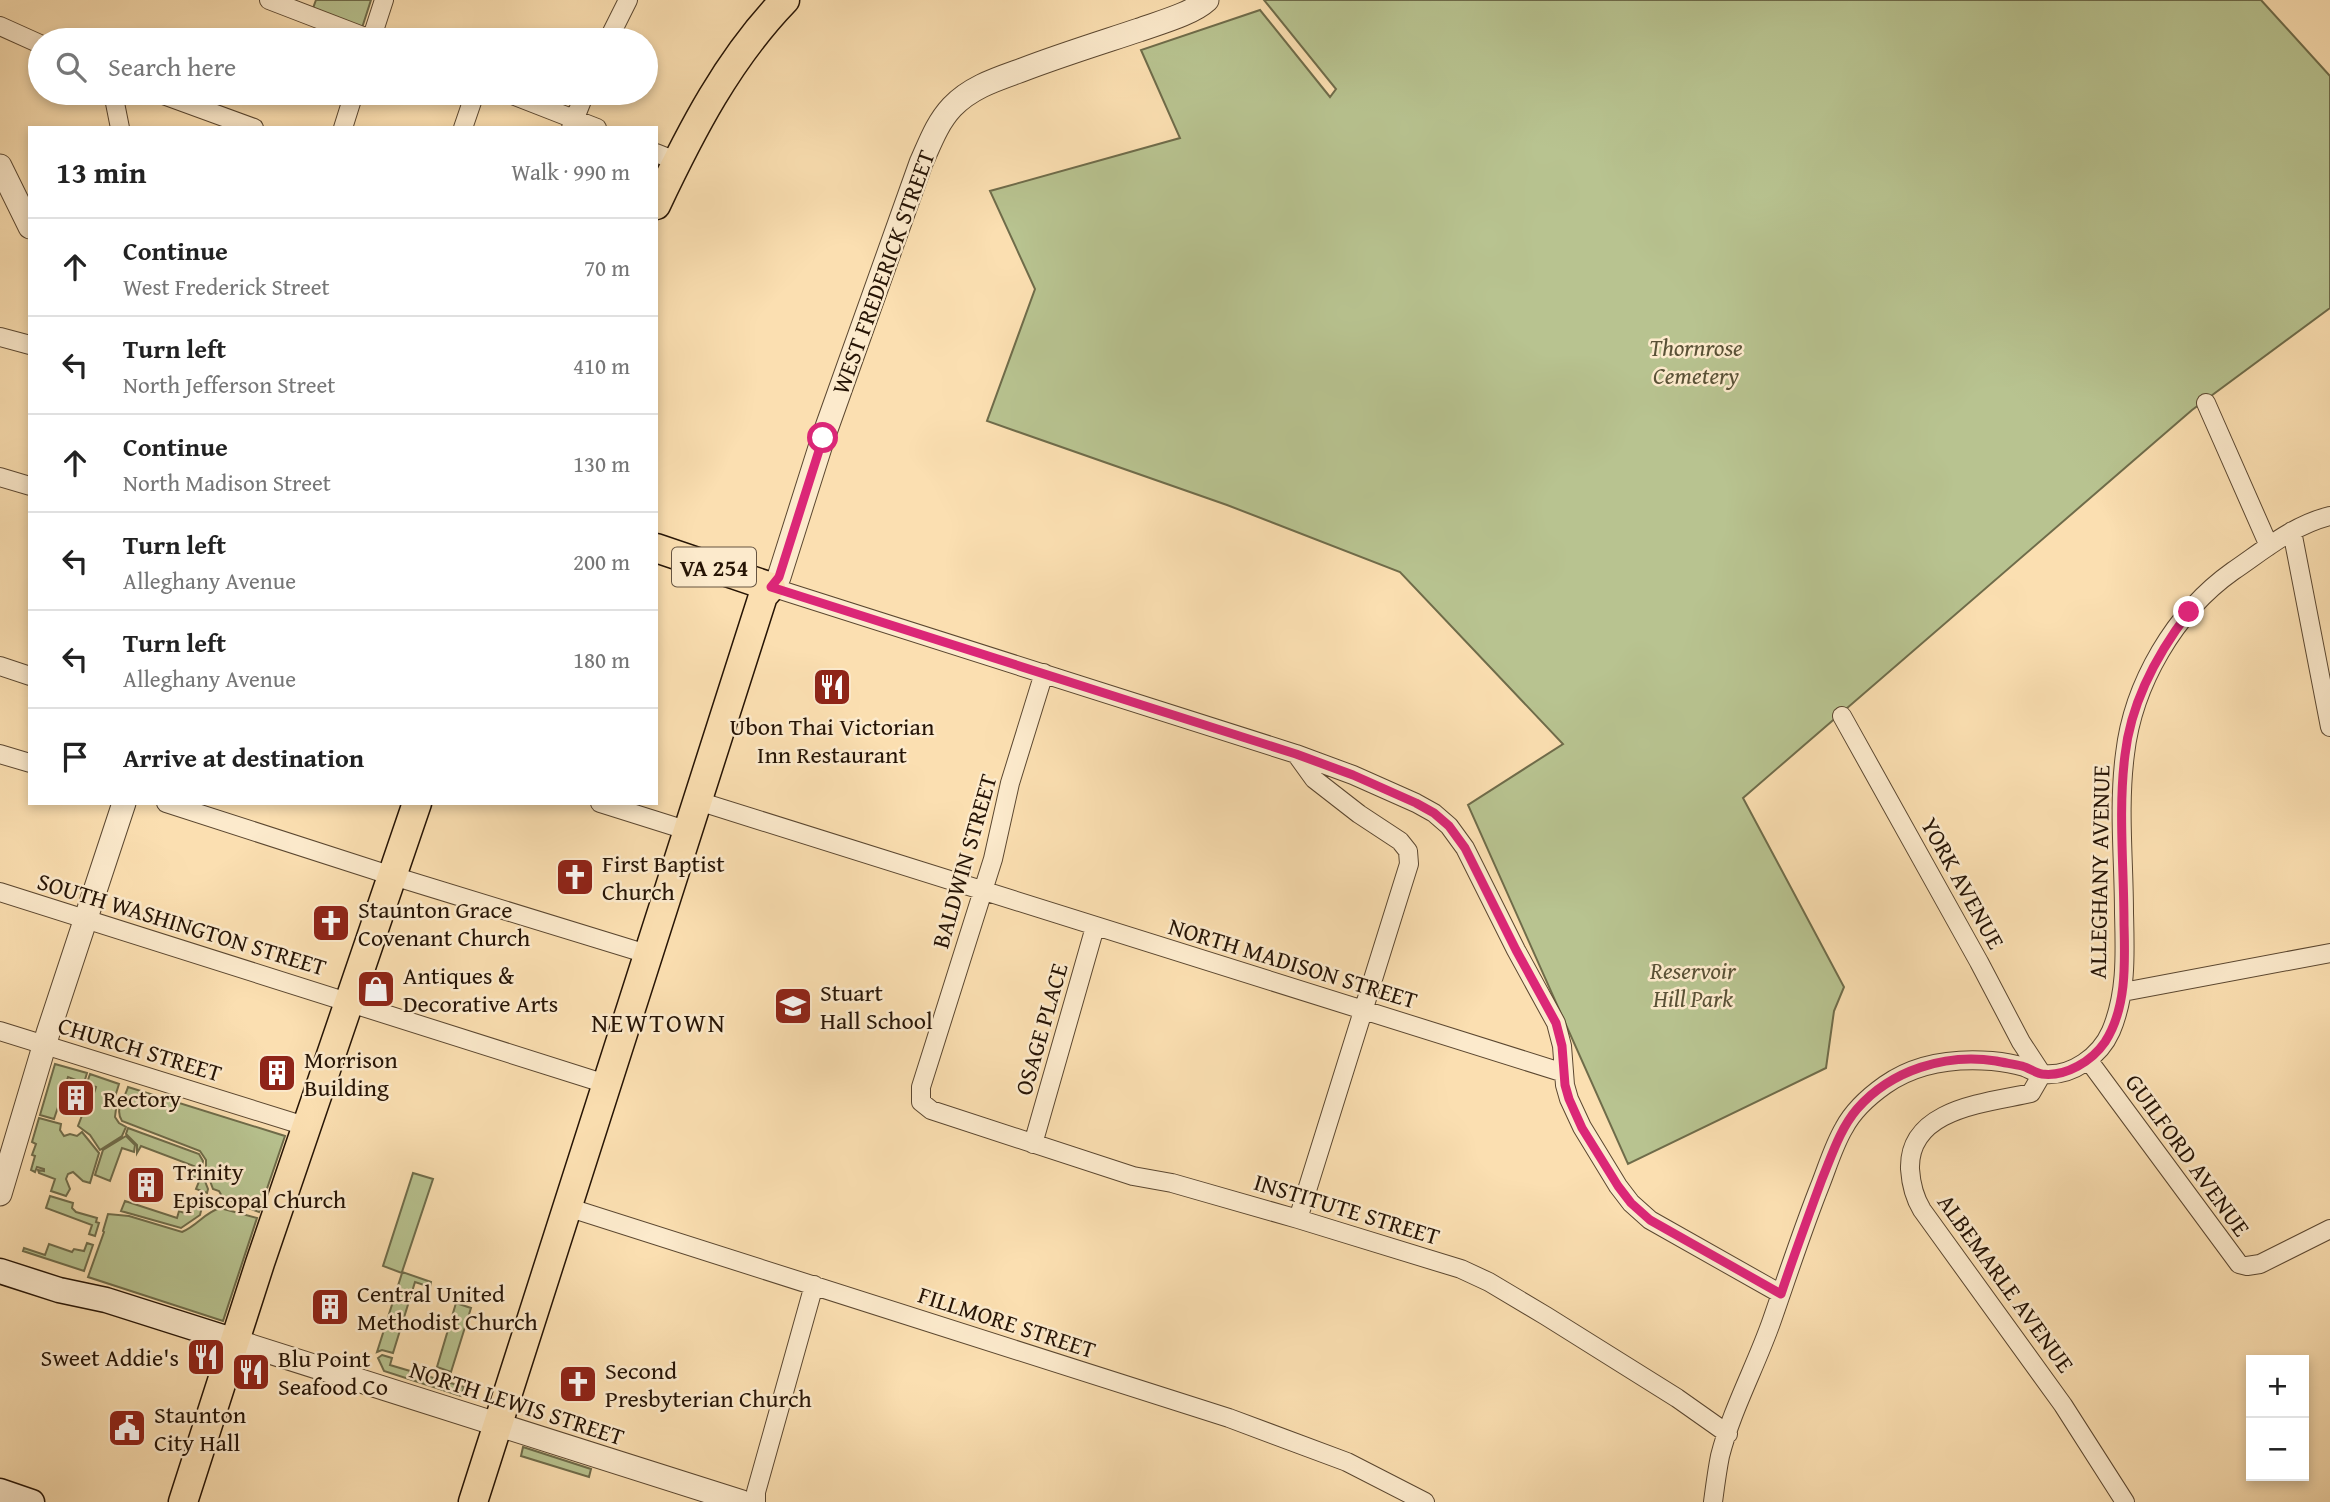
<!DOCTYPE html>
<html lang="en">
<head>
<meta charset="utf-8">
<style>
  body { margin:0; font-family:"Gentium Book Plus",serif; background:#f2f2f2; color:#222 }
  .controls { position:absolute; right:21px; bottom:21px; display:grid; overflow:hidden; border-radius:0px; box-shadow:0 4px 10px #0003 }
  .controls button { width:63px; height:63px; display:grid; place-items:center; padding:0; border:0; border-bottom:2px solid #e0e0e0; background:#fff; color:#222; font:35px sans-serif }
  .stop { position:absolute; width:21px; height:21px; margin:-16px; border:5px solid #db2777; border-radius:50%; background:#fff }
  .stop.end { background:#db2777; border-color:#fff; box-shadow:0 2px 7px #0008 }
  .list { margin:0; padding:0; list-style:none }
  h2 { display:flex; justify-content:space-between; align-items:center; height:91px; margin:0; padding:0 28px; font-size:30px }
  h2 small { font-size:23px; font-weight:400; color:#767676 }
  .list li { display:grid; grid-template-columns:46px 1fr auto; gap:21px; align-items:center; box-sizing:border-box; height:98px; padding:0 28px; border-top:2px solid #e0e0e0 }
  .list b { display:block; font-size:26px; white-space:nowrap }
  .list p { margin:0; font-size:23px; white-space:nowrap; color:#767676 }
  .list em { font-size:23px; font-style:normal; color:#767676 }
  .icon { flex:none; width:38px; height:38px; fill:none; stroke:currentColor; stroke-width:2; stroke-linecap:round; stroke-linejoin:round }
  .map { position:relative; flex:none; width:2330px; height:1502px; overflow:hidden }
  .search { position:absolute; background:#fff; box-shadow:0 4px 10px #0003; left:28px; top:28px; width:630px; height:77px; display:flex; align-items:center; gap:18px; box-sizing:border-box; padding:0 24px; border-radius:38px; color:#767676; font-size:26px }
  .panel { position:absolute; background:#fff; box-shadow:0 4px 10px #0003; left:28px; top:126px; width:630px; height:679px; border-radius:0px }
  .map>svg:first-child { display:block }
  .green { fill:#b8c390; stroke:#6f6c4a; stroke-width:2 }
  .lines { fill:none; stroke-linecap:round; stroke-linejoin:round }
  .minor-casing { stroke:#5b4730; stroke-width:20 }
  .tertiary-casing { stroke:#5b4730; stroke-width:25 }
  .secondary-casing { stroke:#261405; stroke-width:27 }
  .primary-casing { stroke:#261405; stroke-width:31 }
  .minor { stroke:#fceacc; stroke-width:18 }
  .tertiary { stroke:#fceacc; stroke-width:23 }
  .secondary { stroke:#fceacc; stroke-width:24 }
  .primary { stroke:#fbdfb1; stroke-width:28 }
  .route { stroke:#db2777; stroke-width:9 }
  .labels { text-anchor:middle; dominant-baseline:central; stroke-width:5; stroke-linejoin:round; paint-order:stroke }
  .shield { fill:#fceacc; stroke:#665441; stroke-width:2 }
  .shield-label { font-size:23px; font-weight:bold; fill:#261405 }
  .street-label { font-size:24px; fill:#261405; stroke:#fceacc }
  .park-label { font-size:24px; font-style:italic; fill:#595136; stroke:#fceacc }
  .poi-label { font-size:24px; fill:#261405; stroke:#fceacc; text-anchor:start }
  .neighbourhood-label { font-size:26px; letter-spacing:2px; fill:#261405; stroke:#fceacc }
</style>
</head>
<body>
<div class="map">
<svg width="2330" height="1502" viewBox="0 0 2330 1502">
  <rect width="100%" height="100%" fill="#fbdfb1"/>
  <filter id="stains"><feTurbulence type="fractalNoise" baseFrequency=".00286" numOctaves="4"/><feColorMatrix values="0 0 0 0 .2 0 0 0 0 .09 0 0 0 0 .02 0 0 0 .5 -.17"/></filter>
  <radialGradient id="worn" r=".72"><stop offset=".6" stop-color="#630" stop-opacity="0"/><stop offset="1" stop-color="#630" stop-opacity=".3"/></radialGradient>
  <!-- green -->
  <path class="green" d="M316 0H371L361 31 312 11Z
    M1264 0H2261L2330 76V308L2192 410 1743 798 1844 987 1834 1011 1826 1068 1628 1164 1468 805 1563 744 1400 572 1227 505 987 421 1035 289 990 191 1180 138 1141 50 1260 10 1330 97 1336 89Z
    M55 1064 87 1073 84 1083 68 1077 54 1119 40 1115Z
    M90 1074 119 1084 115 1097 117 1101 115 1117 119 1123 126 1127 122 1136 100 1150 90 1135 78 1126 83 1113 87 1114 96 1087 87 1083Z
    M128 1087 285 1136 259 1212 223 1198 219 1191 213 1189 206 1170V1160L200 1151 122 1121C114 1109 125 1098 128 1087Z
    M39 1118 61 1124 60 1130 64 1136 70 1134 77 1136 82 1132 99 1153 90 1183 83 1181 73 1172 68 1174 66 1179 70 1189 66 1196 51 1191 55 1179 39 1173 38 1170 44 1171V1169L37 1167 35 1172 31 1170 35 1156 32 1155 36 1144 32 1142Z
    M128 1128 199 1154 203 1161 201 1171 208 1189 207 1193 196 1189 200 1179 191 1176 194 1166 141 1146 137 1153V1145L126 1134Z
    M126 1136 135 1145 134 1152 122 1148 110 1181 95 1175 103 1150Z
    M413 1173 433 1179 402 1272 431 1282 430 1287 415 1282 393 1353 382 1350 377 1352 402 1273 383 1266Z
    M50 1196 73 1203 72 1208 76 1212 97 1218 96 1222 99 1223 95 1236 89 1234 92 1225 46 1208Z
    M125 1201 177 1218 179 1211 187 1214 191 1204 202 1207 200 1215 181 1228 121 1211Z
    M220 1208 257 1218 223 1321 88 1277 104 1232 103 1231 108 1214 129 1216 182 1232C198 1225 204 1213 220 1208Z
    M87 1243 93 1245 84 1271 23 1251 24 1248 45 1255 49 1244 72 1252 74 1249 84 1251Z
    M456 1303 471 1308 451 1372 437 1367Z
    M382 1355 392 1358 390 1365 464 1387 461 1396 384 1371 378 1358Z
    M523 1447 591 1469 589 1477 521 1456Z"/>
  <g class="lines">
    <defs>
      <path id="minor" d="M269 0 373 40
        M0 26 40 44
        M371 40 384 0
        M608 40 628 0
        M113 93 120 128
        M158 93 254 128
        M507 93 597 128
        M343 128 354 93
        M463 128 475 93
        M571 128 585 93
        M656 153 676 161
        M0 337 30 345
        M2206 403 2269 546
        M0 477 30 486
        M2292 531 2330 727
        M771 587 1296 754 1353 775 1416 803 1434 813 1449 826 1465 848 1516 950 1556 1023 1562 1046 1565 1085 1569 1099 1582 1127 1618 1186 1631 1203 1650 1220 1781 1294
        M0 666 30 676
        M1044 673 1010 783 993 859 921 1087V1102L931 1110 1133 1176 1172 1183 1298 1219 1461 1269 1489 1282 1546 1316 1677 1398 1728 1434
        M1842 716 1979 962 2021 1042 2042 1074 2031 1093C1987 1103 1908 1108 1910 1169 1911 1184 1914 1197 1922 1210L2063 1405 2125 1502
        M0 754 30 763
        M1296 754 1314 779 1359 814 1400 841 1408 851 1409 864 1298 1219
        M698 801 1564 1073
        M166 803 380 872 647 954
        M600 803 689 831
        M0 892 606 1084
        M2123 992 2330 953
        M0 1031 305 1126
        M2089 1061 2239 1264 2247 1266 2260 1264 2330 1229
        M1033 1144 1095 927
        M567 1207 1229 1418 1347 1462 1425 1502
        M756 1502V1492L814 1285
        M1713 1502C1715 1487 1717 1471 1720 1456 1732 1409 1756 1366 1772 1320 1788 1274 1803 1228 1821 1183 1828 1165 1834 1145 1844 1128 1853 1111 1868 1097 1885 1085 1916 1063 1954 1058 1992 1061 2002 1062 2014 1064 2024 1067 2030 1069 2037 1074 2043 1074 2072 1077 2100 1056 2111 1031 2127 993 2125 953 2124 913 2124 861 2118 807 2125 754 2133 684 2175 612 2233 571 2264 550 2293 525 2330 516"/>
      <path id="tertiary" d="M0 166 30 227
        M771 587 779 577 823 438 921 163C930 143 937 123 952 107 971 87 997 79 1022 70 1061 55 1100 43 1139 30 1158 23 1192 14 1207 0
        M0 1194 48 1033 124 803
        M235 1341 742 1502"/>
      <path id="secondary" d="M0 1271 59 1290 106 1300 235 1341
        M0 1491 32 1502"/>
      <path id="primary" d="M656 205C691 131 728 59 785 0
        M183 1502 260 1263 417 803
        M473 1502 763 596 771 587 656 548"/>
    </defs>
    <!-- minor casing -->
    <use href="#minor" class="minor-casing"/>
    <!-- tertiary casing -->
    <use href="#tertiary" class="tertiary-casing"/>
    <!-- secondary casing -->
    <use href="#secondary" class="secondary-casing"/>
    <!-- primary casing -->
    <use href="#primary" class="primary-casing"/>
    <!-- minor -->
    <use href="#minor" class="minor"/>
    <!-- tertiary -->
    <use href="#tertiary" class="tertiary"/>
    <!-- secondary -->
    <use href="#secondary" class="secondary"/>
    <!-- primary -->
    <use href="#primary" class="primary"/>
  </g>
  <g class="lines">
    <!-- route -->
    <path class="route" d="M823 438 779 577 771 587 1296 754 1353 775 1416 803 1434 813 1449 826 1465 848 1516 950 1556 1023 1562 1046 1565 1085 1569 1099 1582 1128 1618 1186 1631 1203 1650 1220 1781 1294C1794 1255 1808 1217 1822 1179 1832 1155 1840 1129 1857 1109 1891 1070 1946 1053 1996 1061 2005 1063 2014 1064 2022 1066 2029 1068 2036 1073 2042 1074 2066 1077 2092 1061 2105 1042 2127 1008 2125 962 2124 924 2124 868 2118 810 2125 755 2131 701 2157 654 2189 612"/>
  </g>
  <!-- icons -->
  <defs>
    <symbol id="restaurant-square" viewBox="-11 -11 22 22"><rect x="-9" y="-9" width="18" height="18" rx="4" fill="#8f2418" stroke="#fceacc"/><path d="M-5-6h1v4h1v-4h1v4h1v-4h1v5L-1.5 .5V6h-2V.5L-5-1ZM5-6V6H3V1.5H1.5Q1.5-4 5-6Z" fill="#fff"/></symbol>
    <symbol id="church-square" viewBox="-11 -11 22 22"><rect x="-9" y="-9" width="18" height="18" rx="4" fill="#8f2418" stroke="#fceacc"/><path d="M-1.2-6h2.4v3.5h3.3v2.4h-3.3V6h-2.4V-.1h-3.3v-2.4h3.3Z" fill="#fff"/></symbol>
    <symbol id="shop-square" viewBox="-11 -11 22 22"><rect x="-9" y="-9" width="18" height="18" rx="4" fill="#8f2418" stroke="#fceacc"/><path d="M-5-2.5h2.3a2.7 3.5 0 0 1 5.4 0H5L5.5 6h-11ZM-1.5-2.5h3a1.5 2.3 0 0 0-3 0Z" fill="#fff"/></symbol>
    <symbol id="school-square" viewBox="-11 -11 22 22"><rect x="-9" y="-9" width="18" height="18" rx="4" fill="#8f2418" stroke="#fceacc"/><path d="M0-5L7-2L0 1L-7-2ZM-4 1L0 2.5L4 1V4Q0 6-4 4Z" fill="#fff"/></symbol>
    <symbol id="building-square" viewBox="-11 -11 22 22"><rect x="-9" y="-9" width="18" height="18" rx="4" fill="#8f2418" stroke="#fceacc"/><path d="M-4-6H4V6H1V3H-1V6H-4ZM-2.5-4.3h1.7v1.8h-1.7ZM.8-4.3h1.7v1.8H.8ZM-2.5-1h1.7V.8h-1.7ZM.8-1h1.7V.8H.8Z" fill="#fff"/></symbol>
    <symbol id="civic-square" viewBox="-11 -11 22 22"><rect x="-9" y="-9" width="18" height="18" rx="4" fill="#8f2418" stroke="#fceacc"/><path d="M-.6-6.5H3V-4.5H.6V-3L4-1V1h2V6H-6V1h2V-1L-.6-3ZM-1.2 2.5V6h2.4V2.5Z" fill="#fff"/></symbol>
  </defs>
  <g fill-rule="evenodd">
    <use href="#restaurant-square" x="810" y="665" width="44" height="44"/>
    <use href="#church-square" x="553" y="855" width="44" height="44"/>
    <use href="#church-square" x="309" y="901" width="44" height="44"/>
    <use href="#shop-square" x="354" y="967" width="44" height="44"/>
    <use href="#school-square" x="771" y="984" width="44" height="44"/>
    <use href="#building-square" x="255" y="1051" width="44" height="44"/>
    <use href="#building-square" x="54" y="1076" width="44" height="44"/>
    <use href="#building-square" x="124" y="1163" width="44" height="44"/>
    <use href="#building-square" x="308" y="1285" width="44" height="44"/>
    <use href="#restaurant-square" x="184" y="1335" width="44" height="44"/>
    <use href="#restaurant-square" x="229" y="1350" width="44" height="44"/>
    <use href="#church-square" x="556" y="1362" width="44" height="44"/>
    <use href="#civic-square" x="105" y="1406" width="44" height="44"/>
  </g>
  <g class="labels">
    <!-- shield labels -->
    <rect class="shield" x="672" y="547.5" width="84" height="39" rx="5"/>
    <g class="shield-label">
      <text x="714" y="567">VA 254</text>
    </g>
    <!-- street labels -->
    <g class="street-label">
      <text transform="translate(883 272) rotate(-70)">WEST FREDERICK STREET</text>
      <text transform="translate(964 861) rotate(-74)">BALDWIN STREET</text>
      <text transform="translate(2099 872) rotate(-89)">ALLEGHANY AVENUE</text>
      <text transform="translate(1963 883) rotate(61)">YORK AVENUE</text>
      <text transform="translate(182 924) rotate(17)">SOUTH WASHINGTON STREET</text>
      <text transform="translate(1293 963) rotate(17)">NORTH MADISON STREET</text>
      <text transform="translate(1041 1029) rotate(-74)">OSAGE PLACE</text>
      <text transform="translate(140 1049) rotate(17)">CHURCH STREET</text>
      <text transform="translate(2188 1155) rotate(54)">GUILFORD AVENUE</text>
      <text transform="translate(1347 1209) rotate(17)">INSTITUTE STREET</text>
      <text transform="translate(2006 1283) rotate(54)">ALBEMARLE AVENUE</text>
      <text transform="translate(1007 1322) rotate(18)">FILLMORE STREET</text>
      <text transform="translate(517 1403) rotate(18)">NORTH LEWIS STREET</text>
    </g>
    <!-- park labels -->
    <g class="park-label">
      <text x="1696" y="347">Thornrose<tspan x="1696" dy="28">Cemetery</tspan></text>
      <text x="1693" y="970">Reservoir<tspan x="1693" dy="28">Hill Park</tspan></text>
    </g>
    <!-- poi labels -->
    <g class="poi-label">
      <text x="832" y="726" text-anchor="middle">Ubon Thai Victorian<tspan x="832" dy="28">Inn Restaurant</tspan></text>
      <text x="602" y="863">First Baptist<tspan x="602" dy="28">Church</tspan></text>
      <text x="358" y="909">Staunton Grace<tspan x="358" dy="28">Covenant Church</tspan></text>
      <text x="403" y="975">Antiques &amp;<tspan x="403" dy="28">Decorative Arts</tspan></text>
      <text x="820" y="992">Stuart<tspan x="820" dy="28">Hall School</tspan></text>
      <text x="304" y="1059">Morrison<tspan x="304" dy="28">Building</tspan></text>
      <text x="103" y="1098">Rectory</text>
      <text x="173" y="1171">Trinity<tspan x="173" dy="28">Episcopal Church</tspan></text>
      <text x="357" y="1293">Central United<tspan x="357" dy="28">Methodist Church</tspan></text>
      <text x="179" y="1357" text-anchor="end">Sweet Addie's</text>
      <text x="278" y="1358">Blu Point<tspan x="278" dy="28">Seafood Co</tspan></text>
      <text x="605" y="1370">Second<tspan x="605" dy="28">Presbyterian Church</tspan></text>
      <text x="154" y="1414">Staunton<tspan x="154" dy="28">City Hall</tspan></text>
    </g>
    <!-- neighbourhood labels -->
    <g class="neighbourhood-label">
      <text x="659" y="1022">NEWTOWN</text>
    </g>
  </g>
  <rect width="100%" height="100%" filter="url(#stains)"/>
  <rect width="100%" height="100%" fill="url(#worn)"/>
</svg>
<div class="controls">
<button>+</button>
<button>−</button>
</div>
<div class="stop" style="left:823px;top:438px"></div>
<div class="stop end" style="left:2189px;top:612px"></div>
<div class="search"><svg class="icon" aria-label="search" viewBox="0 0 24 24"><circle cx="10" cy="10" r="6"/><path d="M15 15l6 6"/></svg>Search here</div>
<section class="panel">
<h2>13 min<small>Walk · 990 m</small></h2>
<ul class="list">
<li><svg class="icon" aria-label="ahead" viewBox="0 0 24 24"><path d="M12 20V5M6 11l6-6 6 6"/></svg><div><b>Continue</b><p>West Frederick Street</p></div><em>70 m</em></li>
<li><svg class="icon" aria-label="left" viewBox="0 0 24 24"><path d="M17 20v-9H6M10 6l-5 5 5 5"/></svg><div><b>Turn left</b><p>North Jefferson Street</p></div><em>410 m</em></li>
<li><svg class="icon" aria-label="ahead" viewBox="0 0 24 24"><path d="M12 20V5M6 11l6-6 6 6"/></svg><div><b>Continue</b><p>North Madison Street</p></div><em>130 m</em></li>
<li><svg class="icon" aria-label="left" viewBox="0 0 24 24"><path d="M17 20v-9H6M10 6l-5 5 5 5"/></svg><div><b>Turn left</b><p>Alleghany Avenue</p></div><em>200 m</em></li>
<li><svg class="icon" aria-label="left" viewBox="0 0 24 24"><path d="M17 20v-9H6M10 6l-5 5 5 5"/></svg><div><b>Turn left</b><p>Alleghany Avenue</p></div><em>180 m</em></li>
<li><svg class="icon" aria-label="arrive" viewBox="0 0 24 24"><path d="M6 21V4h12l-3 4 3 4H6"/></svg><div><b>Arrive at destination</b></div></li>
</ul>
</section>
</div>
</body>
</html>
